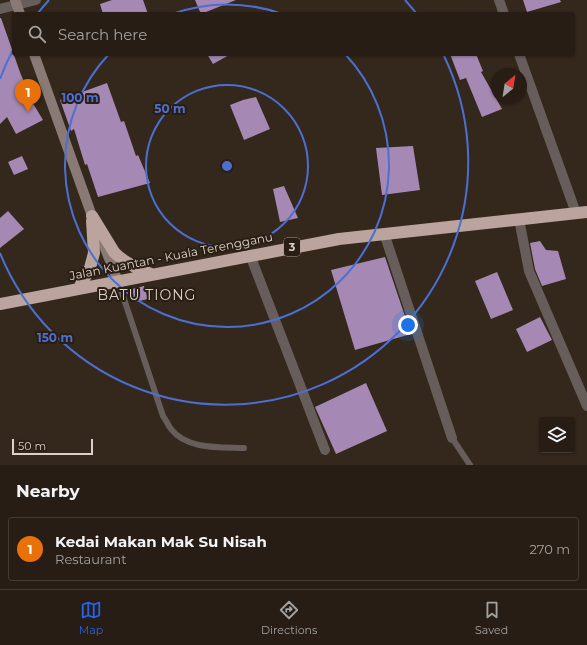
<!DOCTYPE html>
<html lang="en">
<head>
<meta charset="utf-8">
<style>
  body { margin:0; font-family:Montserrat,sans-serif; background:#332a22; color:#f1f3f6 }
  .controls { position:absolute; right:12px; bottom:12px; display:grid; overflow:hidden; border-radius:4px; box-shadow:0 1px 3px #0004 }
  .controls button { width:36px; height:36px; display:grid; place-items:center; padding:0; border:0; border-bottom:1px solid #433b34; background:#271d14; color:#f1f3f6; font:20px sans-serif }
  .compass { position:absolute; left:491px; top:68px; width:36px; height:36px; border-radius:50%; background:#271d14; box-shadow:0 1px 3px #0004; rotate:30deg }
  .scale { position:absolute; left:12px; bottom:10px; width:81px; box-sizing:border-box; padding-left:4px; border:2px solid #dad1ca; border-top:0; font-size:11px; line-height:14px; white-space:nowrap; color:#dad1ca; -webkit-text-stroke:3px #2a1d11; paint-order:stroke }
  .you { position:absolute; left:408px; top:325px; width:14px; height:14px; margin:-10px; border:3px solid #fff; border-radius:50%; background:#1a73e8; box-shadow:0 0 0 6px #1a73e833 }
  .badge { display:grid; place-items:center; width:26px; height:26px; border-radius:50%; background:#2563eb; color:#fff; font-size:13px; font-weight:700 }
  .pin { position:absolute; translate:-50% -33px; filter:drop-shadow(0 1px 2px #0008) }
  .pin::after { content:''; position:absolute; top:21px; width:14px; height:12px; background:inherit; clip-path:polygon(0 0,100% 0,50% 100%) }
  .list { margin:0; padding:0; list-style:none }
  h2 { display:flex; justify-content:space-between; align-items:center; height:52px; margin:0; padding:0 16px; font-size:17px }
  h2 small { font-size:13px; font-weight:400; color:#a4a2a0 }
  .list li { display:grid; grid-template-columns:26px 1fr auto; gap:12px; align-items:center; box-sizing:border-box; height:64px; margin:0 8px 8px; padding:0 8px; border:1px solid #433b34; border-radius:4px }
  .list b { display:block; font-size:15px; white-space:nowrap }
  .list p { margin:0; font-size:13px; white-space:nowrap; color:#a4a2a0 }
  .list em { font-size:13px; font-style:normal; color:#a4a2a0 }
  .icon { flex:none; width:22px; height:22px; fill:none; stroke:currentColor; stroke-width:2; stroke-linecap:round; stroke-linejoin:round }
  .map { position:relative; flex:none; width:587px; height:465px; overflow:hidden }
  .search { position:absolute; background:#271d14; box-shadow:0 1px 3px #0004; left:12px; right:12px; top:12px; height:44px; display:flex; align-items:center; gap:10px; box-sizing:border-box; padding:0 14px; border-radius:4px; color:#a4a2a0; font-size:15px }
  .sheet { height:124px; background:#271d14 }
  nav { display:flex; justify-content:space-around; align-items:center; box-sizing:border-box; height:56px; border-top:1px solid #433b34; background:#271d14; font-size:11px; color:#a4a2a0 }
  nav a { display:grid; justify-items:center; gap:2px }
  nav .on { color:#2563eb }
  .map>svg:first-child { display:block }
  .building { fill:#a588b4 }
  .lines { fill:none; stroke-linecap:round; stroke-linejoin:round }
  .lane { stroke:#675d5a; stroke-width:6 }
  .street { stroke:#675d5a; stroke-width:10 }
  .secondary { stroke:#897a75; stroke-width:10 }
  .highway { stroke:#bba49d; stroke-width:12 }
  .ring { fill:none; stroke:#4c6fd4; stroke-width:2 }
  .labels { text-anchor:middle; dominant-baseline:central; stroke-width:4; stroke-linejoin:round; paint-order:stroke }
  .shield { fill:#2a1d11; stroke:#a59b92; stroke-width:1 }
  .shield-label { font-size:11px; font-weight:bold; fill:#dad1ca }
  .street-label { font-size:12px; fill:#dad1ca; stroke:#2a1d11 }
  .quarter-label { font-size:14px; letter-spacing:1px; fill:#dad1ca; stroke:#2a1d11 }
  .centre { fill:#4c6fd4; stroke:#2a1d11; stroke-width:2 }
  .ring-label { font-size:12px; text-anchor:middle; font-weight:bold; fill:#4c6fd4; stroke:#2a1d11; stroke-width:4; stroke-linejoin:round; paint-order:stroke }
</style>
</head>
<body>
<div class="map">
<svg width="587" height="465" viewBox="0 0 587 465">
  <rect width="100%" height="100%" fill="#34271b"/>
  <!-- building -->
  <path class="building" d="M112 0H143L148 14H103L100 4Z
    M195 0H236L201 14Z
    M523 0H560L561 2 527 12Z
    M0 18H1L21 75 30 94 28 95 43 120 16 134 7 117 0 124Z
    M207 54H231L213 64Z
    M450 54H476L483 71 481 72 502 109 482 117 466 78 460 80Z
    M107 83 121 122 124 121 136 156 138 155 150 183 98 197 87 164 85 165 74 129 71 131 60 100Z
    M256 97 270 129 244 140 230 105 243 100Z
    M413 146 420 190 382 195 376 148Z
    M22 156 28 169 14 175 8 162Z
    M284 186 298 218 280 222 273 189Z
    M8 211 24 229 0 248V218Z
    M540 241 546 250 558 251 566 279 542 286 535 269 530 243Z
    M385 257 411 334 355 350 331 270Z
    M497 272 513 310 491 319 475 281Z
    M144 286 148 299 135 302 132 289Z
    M540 317 552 340 527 352 516 329Z
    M366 383 387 431 336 454 315 407Z"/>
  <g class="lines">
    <!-- lane -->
    <path class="lane" d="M118 281 163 416C166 420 168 425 171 429 187 450 221 447 244 448
      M452 438 470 465"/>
    <!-- street -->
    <path class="street" d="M499 0 504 14
      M0 9 36 0
      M519 54 576 213
      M519 219 529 271 587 406
      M384 233 452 438
      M250 255 325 450"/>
    <!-- secondary -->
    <path class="secondary" d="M15 0 20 14
      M34 54 92 216 118 281"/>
    <!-- highway -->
    <path class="highway" d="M92 216 114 252C124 263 138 268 151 274
      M79 288 90 268 94 253 92 221
      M0 304 339 239 587 212"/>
  </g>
  <!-- distance rings -->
  <g class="ring">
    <circle cx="227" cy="166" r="81"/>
    <path d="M172 14A162 162 0 0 1 282 14M345 54A162 162 0 1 1 109 54"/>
    <path d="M0 79A243 243 0 0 1 13 50M38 13A243 243 0 0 1 49 0M405 0A243 243 0 0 1 416 13M444 56A243 243 0 1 1 0 253"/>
  </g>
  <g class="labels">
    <!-- shield labels -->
    <rect class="shield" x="284" y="238" width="16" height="18" rx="3"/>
    <g class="shield-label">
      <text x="292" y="247">3</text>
    </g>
    <!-- street labels -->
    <g class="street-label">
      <text transform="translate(171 256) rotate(-11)">Jalan Kuantan - Kuala Terengganu</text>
    </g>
    <!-- quarter labels -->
    <g class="quarter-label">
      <text x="147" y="295">BATU TIONG</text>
    </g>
  </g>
  <circle cx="227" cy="166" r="6" class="centre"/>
  <g class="ring-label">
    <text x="80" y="102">100 m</text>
    <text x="170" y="113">50 m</text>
    <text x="55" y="342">150 m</text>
  </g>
</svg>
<div class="controls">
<button><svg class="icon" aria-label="layers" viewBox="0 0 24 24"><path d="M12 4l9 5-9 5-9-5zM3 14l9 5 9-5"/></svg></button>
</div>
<svg class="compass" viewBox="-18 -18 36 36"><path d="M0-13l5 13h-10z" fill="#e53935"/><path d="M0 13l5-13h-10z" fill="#a4a2a0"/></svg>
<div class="scale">50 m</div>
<div class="you"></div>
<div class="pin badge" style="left:28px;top:112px;background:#e8710a">1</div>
<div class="search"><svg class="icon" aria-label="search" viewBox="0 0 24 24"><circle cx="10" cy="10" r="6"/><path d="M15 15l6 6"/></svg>Search here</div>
</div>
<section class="sheet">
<h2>Nearby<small></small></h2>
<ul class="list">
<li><span class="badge" style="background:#e8710a">1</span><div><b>Kedai Makan Mak Su Nisah</b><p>Restaurant</p></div><em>270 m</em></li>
</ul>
</section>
<nav>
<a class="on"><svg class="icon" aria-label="map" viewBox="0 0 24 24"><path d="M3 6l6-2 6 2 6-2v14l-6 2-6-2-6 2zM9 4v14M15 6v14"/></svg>Map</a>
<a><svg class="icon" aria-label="directions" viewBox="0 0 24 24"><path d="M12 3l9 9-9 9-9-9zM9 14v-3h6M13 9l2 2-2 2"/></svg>Directions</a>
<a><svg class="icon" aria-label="saved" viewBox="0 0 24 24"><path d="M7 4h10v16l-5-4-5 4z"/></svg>Saved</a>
</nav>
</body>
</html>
